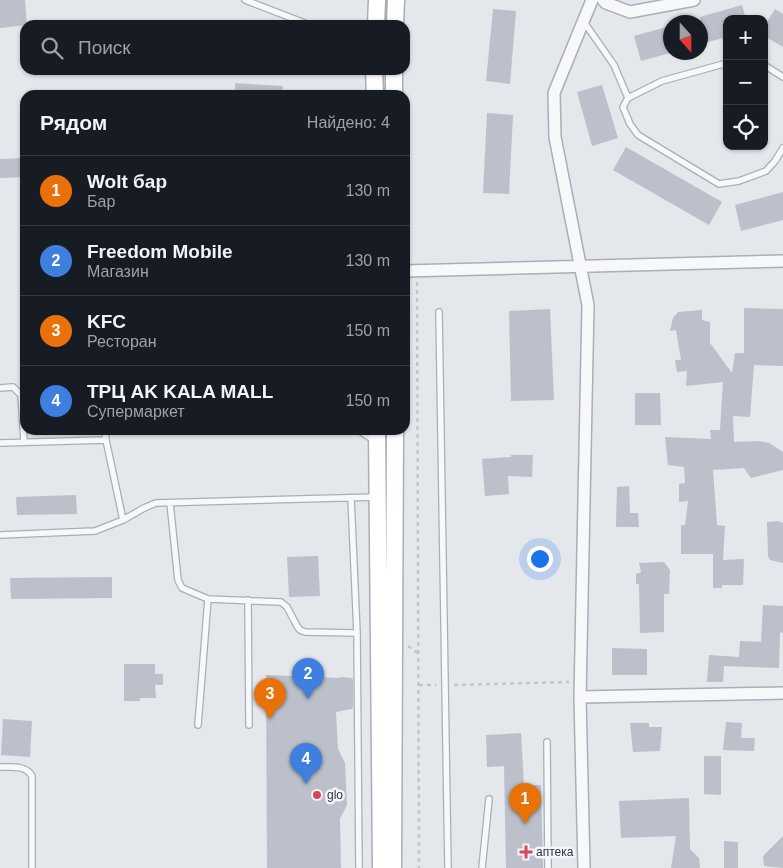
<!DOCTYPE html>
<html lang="ru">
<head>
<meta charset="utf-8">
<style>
  body { margin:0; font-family:Arial,sans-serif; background:#242831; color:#f1f3f6 }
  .controls { position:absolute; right:15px; top:15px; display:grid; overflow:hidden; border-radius:10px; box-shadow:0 1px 4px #0004 }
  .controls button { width:45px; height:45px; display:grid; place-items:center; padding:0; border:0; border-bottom:1px solid #363941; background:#171b24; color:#f1f3f6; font:25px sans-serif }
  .compass { position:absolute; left:663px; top:15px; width:45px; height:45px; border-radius:50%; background:#171b24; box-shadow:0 1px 4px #0004; rotate:159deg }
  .you { position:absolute; left:539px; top:558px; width:18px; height:18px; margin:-12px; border:4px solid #fff; border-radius:50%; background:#1a73e8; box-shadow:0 0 0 8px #1a73e833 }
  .badge { display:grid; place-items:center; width:32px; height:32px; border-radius:50%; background:#d1495b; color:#fff; font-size:16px; font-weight:700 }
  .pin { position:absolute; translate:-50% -41px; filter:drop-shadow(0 1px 2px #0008) }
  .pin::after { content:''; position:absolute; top:26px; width:18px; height:15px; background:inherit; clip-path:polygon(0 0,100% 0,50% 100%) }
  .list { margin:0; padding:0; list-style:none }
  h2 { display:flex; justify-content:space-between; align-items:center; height:65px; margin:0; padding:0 20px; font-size:21px }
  h2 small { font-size:16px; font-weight:400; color:#9ea1a6 }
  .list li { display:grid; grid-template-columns:32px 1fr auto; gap:15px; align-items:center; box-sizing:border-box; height:70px; padding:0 20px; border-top:1px solid #363941 }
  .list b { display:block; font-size:19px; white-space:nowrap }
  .list p { margin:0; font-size:16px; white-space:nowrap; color:#9ea1a6 }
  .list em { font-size:16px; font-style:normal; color:#9ea1a6 }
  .icon { flex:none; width:28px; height:28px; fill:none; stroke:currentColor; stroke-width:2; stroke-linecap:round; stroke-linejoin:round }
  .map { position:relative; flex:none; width:783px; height:868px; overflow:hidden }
  .search { position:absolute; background:#171b24; box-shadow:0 1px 4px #0004; left:20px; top:20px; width:390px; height:55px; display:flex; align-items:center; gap:12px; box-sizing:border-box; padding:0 18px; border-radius:15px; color:#9ea1a6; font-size:19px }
  .panel { position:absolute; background:#171b24; box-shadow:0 1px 4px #0004; left:20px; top:90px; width:390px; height:345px; border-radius:15px }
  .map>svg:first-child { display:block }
  .building { fill:#bbc0ca }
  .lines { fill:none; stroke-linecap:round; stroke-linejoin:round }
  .service-casing { stroke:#a9aeb7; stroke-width:8 }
  .minor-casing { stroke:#a9aeb7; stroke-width:14 }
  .secondary-casing { stroke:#a9aeb7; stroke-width:19 }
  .path { stroke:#c2c5cb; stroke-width:2.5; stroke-dasharray:4 4; stroke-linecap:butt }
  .service { stroke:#f7f8fa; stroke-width:5.5 }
  .minor { stroke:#f7f8fa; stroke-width:11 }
  .secondary { stroke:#fff; stroke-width:16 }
  .poi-dot { fill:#d1495b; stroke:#f4f6f9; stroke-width:2 }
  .labels { text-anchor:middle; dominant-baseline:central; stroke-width:5; stroke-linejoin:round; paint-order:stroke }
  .poi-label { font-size:12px; fill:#2b3445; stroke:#f4f6f9; text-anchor:start }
</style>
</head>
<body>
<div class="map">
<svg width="783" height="868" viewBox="0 0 783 868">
  <rect width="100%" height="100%" fill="#e4e7ec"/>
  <!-- building -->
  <path class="building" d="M0 0H25L27 25 0 28Z
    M742 5 746 19H727V37L700 44V17Z
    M493 9 516 11 510 84 486 81Z
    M775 9 783 14V47L764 36V21L767 22Z
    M670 26V53L641 61 634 36Z
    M235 83 283 86 282 95H235Z
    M602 85 618 138 592 146 577 92Z
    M487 113 513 115 509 194 483 193Z
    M626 147 722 202 709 225 613 170Z
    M25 158V177L0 178V159Z
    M783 192V220L741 231 735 205Z
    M744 308 783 309V366L754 365 750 417 733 416 734 442 759 441 769 443 783 452V470L751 478 744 468 713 470 717 525 725 526 723 560 744 559 743 585H722V588H713V554H681V525H685L688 501 679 502V484L685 483 684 467 668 465 665 437 711 439 710 430H720L723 382 686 386 687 371 677 372 675 360H681L676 330 670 331 673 318 678 312 702 310V320L710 322V343L732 373 735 353H744Z
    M550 309 554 400 511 401 509 311Z
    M635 393H660L661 425H635Z
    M511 455H533L532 477 508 476 509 494 485 496 482 459 511 457Z
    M629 486 630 513H638L639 527H616L617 487Z
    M76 495 77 514 17 515 16 497Z
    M778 521 783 523V563L770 560 768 556 767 522Z
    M318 556 320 596 289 597 287 557Z
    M664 562 670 570 669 594H664V632L640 633 639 584H636V574L641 572 639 563Z
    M112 577V598L11 599 10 578Z
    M763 605 783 606V633L780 632 779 668 724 666 723 682H707L709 655 739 657 740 641 761 642Z
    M612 648 647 649V675H612Z
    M124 664H155V674H163V685H155L156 698H140V701H124Z
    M266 675 338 678 342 677 352 678 353 680V707L352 709 336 712 338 749 345 763 347 805 340 819 341 868H267Z
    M3 719 32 721 30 757 1 755Z
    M726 722 742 723 741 738H755L754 751 723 750Z
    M630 723H649V727H662L660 751 633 752Z
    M521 733 524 785H541L543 868H506L504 766 487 767 486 735Z
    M704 756H721V795L704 794Z
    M689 798 690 849 699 858 700 868H671L676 836 621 838 619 801Z
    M783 836V868L764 866 763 856Z
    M724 841 738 842V868H724Z"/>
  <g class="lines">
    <defs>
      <path id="service" d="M245 0 310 25
        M584 22 614 65 628 98
        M727 63 662 81 628 98 623 107 630 124 638 135 719 184 739 181 766 171 775 161 783 148
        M764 65 783 77
        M439 312 448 868
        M0 388 13 387 21 395 24 442
        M105 430 106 440 123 520
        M358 430 375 441
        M0 443 106 440
        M351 498 357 633 359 868
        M170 503 178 580 182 588 208 599 281 602 287 607 297 626 300 630 305 632 357 633
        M0 535 95 531 123 520 144 508 156 503 377 497
        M248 600 249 725
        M198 725 208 599
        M547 742 548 868
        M0 767C11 767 26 765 32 776V868
        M482 868 489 799"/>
      <path id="minor" d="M603 0 606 3 630 12 694 0
        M405 271 783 261
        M580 697 783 693
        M584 868 580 697 588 305 555 137 554 93 592 0"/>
      <path id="secondary" d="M376 25 377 0
        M395 25 396 0
        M374 70 375 95
        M394 70V95
        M377 430 381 868
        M393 868 395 430"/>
    </defs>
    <!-- service casing -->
    <use href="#service" class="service-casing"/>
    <!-- minor casing -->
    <use href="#minor" class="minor-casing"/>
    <!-- secondary casing -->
    <use href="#secondary" class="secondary-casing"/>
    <!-- path -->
    <path class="path" d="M417 282 419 868
      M408 646 419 654
      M419 685H436
      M454 685 569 682"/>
    <!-- service -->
    <use href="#service" class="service"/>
    <!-- minor -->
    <use href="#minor" class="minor"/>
    <!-- secondary -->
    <use href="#secondary" class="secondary"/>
  </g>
  <!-- markers -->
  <g class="poi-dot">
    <circle cx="317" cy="795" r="5"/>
    <path d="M523.5 844.5h5v5h5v5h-5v5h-5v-5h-5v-5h5z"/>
  </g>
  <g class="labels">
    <!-- poi labels -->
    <g class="poi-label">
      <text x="327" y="795">glo</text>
      <text x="536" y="852">аптека</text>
    </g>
  </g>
</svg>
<div class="controls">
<button>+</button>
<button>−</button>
<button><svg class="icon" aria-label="locate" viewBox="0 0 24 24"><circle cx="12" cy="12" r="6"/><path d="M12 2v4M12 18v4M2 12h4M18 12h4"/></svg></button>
</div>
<svg class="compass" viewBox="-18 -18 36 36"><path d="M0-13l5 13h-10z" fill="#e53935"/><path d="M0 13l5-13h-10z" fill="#9ea1a6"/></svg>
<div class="you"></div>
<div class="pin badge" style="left:525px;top:824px;background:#e8710a">1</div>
<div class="pin badge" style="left:308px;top:699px;background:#3f7fe0">2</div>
<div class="pin badge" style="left:270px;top:719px;background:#e8710a">3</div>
<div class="pin badge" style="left:306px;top:784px;background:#3f7fe0">4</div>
<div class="search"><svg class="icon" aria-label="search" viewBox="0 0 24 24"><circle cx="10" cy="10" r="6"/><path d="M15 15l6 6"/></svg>Поиск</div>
<section class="panel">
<h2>Рядом<small>Найдено: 4</small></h2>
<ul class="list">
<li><span class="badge" style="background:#e8710a">1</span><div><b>Wolt бар</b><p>Бар</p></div><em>130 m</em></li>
<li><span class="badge" style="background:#3f7fe0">2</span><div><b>Freedom Mobile</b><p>Магазин</p></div><em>130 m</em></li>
<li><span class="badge" style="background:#e8710a">3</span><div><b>KFC</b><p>Ресторан</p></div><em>150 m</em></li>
<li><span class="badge" style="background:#3f7fe0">4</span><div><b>ТРЦ AK KALA MALL</b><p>Супермаркет</p></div><em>150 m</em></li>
</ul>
</section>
</div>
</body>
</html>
